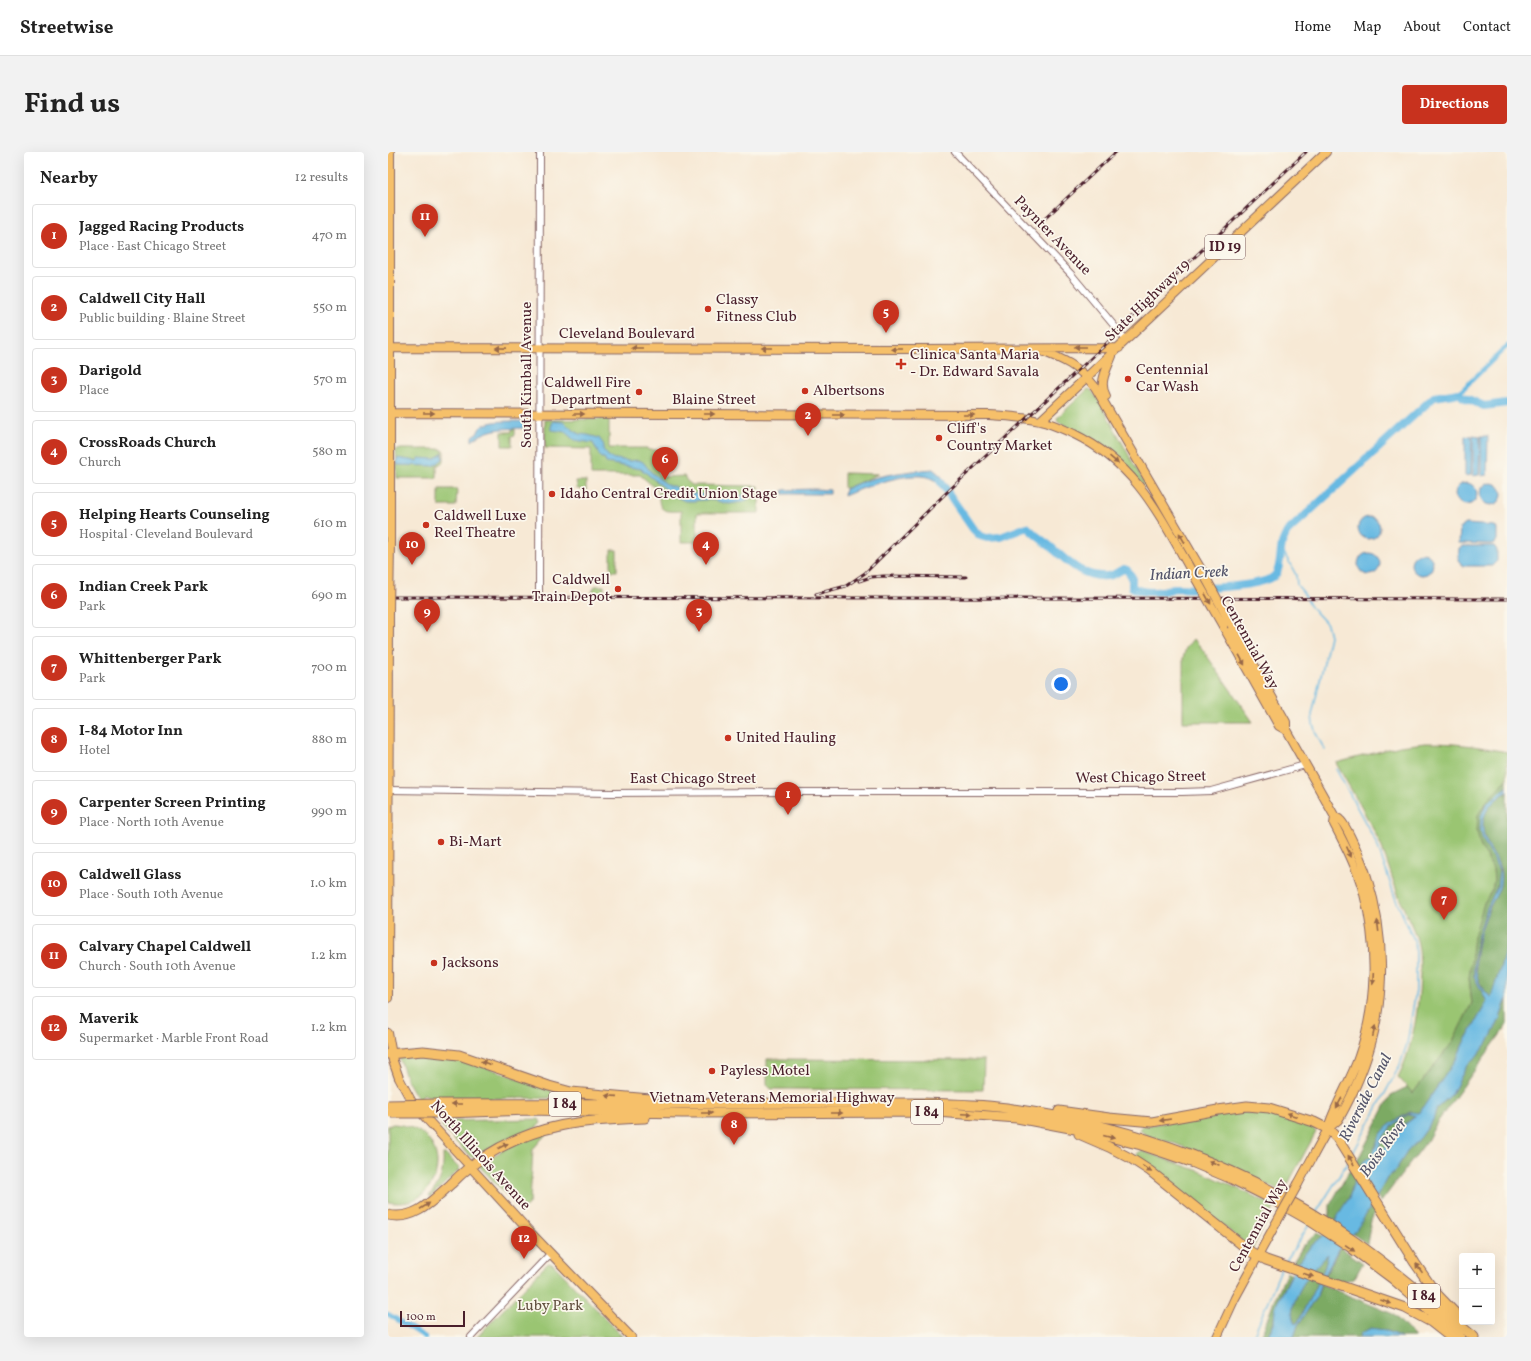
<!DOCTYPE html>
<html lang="en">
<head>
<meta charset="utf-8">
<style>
  body { margin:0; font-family:Vollkorn,serif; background:#f2f2f2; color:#222 }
  .controls { position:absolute; right:12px; bottom:12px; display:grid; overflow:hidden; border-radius:4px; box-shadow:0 4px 16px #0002 }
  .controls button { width:36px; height:36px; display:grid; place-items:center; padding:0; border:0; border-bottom:1px solid #e0e0e0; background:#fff; color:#222; font:20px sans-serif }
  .scale { position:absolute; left:12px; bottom:10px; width:65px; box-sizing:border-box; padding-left:4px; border:2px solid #4a1f2b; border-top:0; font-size:11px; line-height:14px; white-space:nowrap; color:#4a1f2b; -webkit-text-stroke:3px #fbf7ec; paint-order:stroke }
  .you { position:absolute; left:673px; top:532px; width:14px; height:14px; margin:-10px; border:3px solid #fff; border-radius:50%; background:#1a73e8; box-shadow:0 0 0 6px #1a73e833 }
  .badge { display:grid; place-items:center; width:26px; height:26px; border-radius:50%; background:#c8321e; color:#fff; font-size:13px; font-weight:700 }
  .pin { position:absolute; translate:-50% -33px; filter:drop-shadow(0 1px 2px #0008) }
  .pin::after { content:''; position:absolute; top:21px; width:14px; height:12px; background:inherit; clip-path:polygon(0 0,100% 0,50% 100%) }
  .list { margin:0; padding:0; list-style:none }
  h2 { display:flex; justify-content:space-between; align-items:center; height:52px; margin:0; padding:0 16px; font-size:17px }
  h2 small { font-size:13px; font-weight:400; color:#767676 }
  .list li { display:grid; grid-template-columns:26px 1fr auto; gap:12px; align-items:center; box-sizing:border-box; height:64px; margin:0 8px 8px; padding:0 8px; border:1px solid #e0e0e0; border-radius:4px }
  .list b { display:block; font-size:15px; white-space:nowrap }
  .list p { margin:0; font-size:13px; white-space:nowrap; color:#767676 }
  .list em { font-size:13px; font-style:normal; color:#767676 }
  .map { position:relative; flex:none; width:1119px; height:1185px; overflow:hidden; border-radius:4px }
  header { display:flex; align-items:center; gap:24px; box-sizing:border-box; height:56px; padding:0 20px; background:#fff; border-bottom:1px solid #e0e0e0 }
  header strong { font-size:19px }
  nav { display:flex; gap:22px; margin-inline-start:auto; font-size:14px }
  .intro { display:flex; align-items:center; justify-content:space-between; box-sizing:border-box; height:96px; padding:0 24px }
  h1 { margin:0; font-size:28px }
  .button { padding:10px 18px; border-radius:4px; background:#c8321e; color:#fff; font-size:14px; font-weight:700 }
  main { display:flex; gap:24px; padding:0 24px }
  aside { flex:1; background:#fff; border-radius:4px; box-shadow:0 4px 16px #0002 }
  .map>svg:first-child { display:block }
  .green { fill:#9ac572; stroke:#72724e }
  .forest { fill:#7baa64; stroke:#626448 }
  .water { fill:#67b9e2; stroke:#586c86; fill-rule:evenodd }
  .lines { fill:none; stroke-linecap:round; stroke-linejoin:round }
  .stream { stroke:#67b9e2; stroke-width:1.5 }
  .canal { stroke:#67b9e2; stroke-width:4.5 }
  .river { stroke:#67b9e2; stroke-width:8 }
  .minor-casing { stroke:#876666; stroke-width:8 }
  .major-casing { stroke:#876666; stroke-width:10 }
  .highway-casing { stroke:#876666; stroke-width:11 }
  .minor { stroke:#fff; stroke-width:6 }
  .major { stroke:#f6c06b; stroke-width:8 }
  .highway { stroke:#f6c06b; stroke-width:9 }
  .rail-casing { stroke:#4a1f2b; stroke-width:3 }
  .rail { stroke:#fbf7ec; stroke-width:1.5; stroke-dasharray:4.5; stroke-linecap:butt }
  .major-bridge-casing { stroke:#876666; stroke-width:10; stroke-linecap:butt }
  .highway-bridge-casing { stroke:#876666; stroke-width:11; stroke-linecap:butt }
  .major-bridge { stroke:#f6c06b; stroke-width:8 }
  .highway-bridge { stroke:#f6c06b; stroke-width:9 }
  .oneway { fill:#976748 }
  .poi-dot { fill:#c8321e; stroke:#fbf7ec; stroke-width:1.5 }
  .labels { text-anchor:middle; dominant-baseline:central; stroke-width:3.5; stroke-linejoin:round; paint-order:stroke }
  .shield { fill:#fbf7ec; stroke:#7f6065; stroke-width:1 }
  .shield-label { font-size:14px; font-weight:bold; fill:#4a1f2b }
  .street-label { font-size:15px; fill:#4a1f2b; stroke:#fbf7ec }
  .poi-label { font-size:15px; fill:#4a1f2b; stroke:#fbf7ec; text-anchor:start }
  .park-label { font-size:15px; fill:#625140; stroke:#fbf7ec }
  .water-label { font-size:16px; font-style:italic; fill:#54556b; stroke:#fbf7ec }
</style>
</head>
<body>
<header>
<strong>Streetwise</strong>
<nav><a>Home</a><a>Map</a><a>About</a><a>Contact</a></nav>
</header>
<div class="intro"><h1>Find us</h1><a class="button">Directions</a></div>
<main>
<aside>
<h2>Nearby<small>12 results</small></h2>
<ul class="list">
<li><span class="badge">1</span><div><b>Jagged Racing Products</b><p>Place · East Chicago Street</p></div><em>470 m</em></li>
<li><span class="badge">2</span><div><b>Caldwell City Hall</b><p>Public building · Blaine Street</p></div><em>550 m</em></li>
<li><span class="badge">3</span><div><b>Darigold</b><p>Place</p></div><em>570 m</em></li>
<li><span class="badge">4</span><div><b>CrossRoads Church</b><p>Church</p></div><em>580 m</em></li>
<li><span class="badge">5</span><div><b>Helping Hearts Counseling</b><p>Hospital · Cleveland Boulevard</p></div><em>610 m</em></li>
<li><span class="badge">6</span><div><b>Indian Creek Park</b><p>Park</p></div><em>690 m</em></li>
<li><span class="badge">7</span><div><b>Whittenberger Park</b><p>Park</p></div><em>700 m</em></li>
<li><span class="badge">8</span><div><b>I-84 Motor Inn</b><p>Hotel</p></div><em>880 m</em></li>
<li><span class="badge">9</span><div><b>Carpenter Screen Printing</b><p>Place · North 10th Avenue</p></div><em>990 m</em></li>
<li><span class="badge">10</span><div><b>Caldwell Glass</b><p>Place · South 10th Avenue</p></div><em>1.0 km</em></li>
<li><span class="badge">11</span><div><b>Calvary Chapel Caldwell</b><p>Church · South 10th Avenue</p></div><em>1.2 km</em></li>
<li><span class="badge">12</span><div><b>Maverik</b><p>Supermarket · Marble Front Road</p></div><em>1.2 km</em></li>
</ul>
</aside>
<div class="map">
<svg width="1119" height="1185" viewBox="0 0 1119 1185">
  <rect width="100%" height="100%" fill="#fbf7ec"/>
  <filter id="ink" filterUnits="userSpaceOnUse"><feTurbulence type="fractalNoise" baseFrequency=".025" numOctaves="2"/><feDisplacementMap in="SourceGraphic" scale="8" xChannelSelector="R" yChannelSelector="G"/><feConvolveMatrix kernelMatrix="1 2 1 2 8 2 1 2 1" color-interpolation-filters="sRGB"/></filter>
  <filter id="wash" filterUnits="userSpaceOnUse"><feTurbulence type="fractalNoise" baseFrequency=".012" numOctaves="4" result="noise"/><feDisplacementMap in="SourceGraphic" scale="16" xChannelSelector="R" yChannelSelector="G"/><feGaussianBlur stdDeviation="0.9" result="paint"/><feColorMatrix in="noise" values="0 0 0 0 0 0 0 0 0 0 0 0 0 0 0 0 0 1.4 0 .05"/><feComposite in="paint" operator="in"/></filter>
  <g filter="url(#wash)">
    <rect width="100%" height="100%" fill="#f7e9d5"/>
    <!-- green -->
    <path class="green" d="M700 237 703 238 712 250 761 340C744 320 726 302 704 288 693 280 680 277 669 268V266Z
      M221 267V296H259L260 298H270V321L274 325 296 324 299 329 304 333 371 334V361H309V390H293V359C274 360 270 359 271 339L252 323H203V297L157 296V268Z
      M124 277H127V283L124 284V294H114V280H124Z
      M8 297H54V299H56V309L49 314V326H9Z
      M456 321 490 322 459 336H456Z
      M188 329H198V339L188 336 189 334Z
      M51 337H69L68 354H51Z
      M223 398H229V419H223Z
      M207 434H216V443H206L204 440Z
      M805 487 812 494 865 570H795V506L798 496Z
      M1037 591C1068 591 1089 594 1119 600V627L1109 639 1092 693 1105 717 1106 728 1104 738 1096 751 1081 826 1084 851 1064 891 1025 941 1010 925C1027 893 1035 834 1031 798 1029 780 1018 764 1012 747 1005 730 1000 711 993 693 980 665 963 638 948 611L1012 594Z
      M38 903C81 906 122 924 163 938L165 943 161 946 47 947 35 942 33 948 30 947 19 928 11 905Z
      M379 907 596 908 595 938 384 937 382 936 379 932Z
      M852 960 883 963 925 976 928 980 895 1041C860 1023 825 1006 788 992 779 989 756 986 752 977L754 974Z
      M151 967 153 971 149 975 122 986 84 1006 53 974 60 969Z
      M5 972C72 976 56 1061 0 1050V974Z
      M157 980 158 982 145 997 142 1050C139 1054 137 1056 131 1056L93 1016 92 1012 125 992Z
      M754 999 814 1020 887 1054 864 1097 750 1006 748 1002 750 1000Z
      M55 1002H57L71 1016V1018L42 1045 41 1044C53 1031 56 1019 55 1002Z
      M161 1111 166 1113 235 1185H89L159 1112Z"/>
    <!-- forest -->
    <path class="forest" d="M1119 627V635L1098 652 1092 678 1111 718 1109 735 1099 756 1090 783 1086 809V824L1099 850 1075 892 1069 906 1032 960 1029 961 1022 960C1001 972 991 977 985 1003L976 1009 972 1017 968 1011 1003 943 1019 935 1025 941 1064 891 1084 851 1081 826 1086 784 1096 751 1104 738 1106 728 1105 717 1092 693 1089 679 1090 663 1097 651Z
      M1119 640V790L1112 817 1103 845C1076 823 1090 781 1102 755 1105 748 1111 740 1112 733 1116 713 1107 708 1100 693 1088 670 1098 652 1119 640Z
      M1119 846V872L1117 876 1048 972 1039 989 993 1050 989 1044 999 1026 1007 1019 1019 1000 1033 985 1045 968 1049 956 1064 942 1078 915 1088 905 1101 888 1111 869Z
      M1021 962 1028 963 1015 974 996 997 989 1002C992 983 1006 971 1021 962Z
      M964 1018 968 1023 961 1046 947 1070 940 1066 942 1061V1053L960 1021Z
      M985 1052 989 1055 983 1069 979 1092 965 1082Z
      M930 1080 935 1084 908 1114 902 1115 915 1094Z
      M952 1095 975 1111 966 1127 947 1130 936 1126Z
      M941 1101 936 1117 910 1170 907 1172C895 1153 926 1113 941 1101Z
      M899 1120 903 1122 887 1155 886 1170 879 1185H873L885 1151Z
      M933 1132 1005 1162 1027 1185H1013L996 1178 973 1181 972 1185H906L910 1173 929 1144Z"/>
    <!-- water -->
    <path class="water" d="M137 269V276C116 277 101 275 84 289V284L90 280C93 266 124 270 137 269Z
      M165 269 175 270 191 282 200 283 211 286 216 293 215 297 217 300 222 306 241 309 251 308 255 310 263 320 281 334H286L297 341 351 345 367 336V343L355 350 341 352 325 348H314L306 349H297L280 341 279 338 253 317 218 311 216 306H213L205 291 186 288 177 280 164 278 163 275Z
      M1077 284 1084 285 1083 323 1077 324Z
      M1085 284 1092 285 1091 323 1085 324Z
      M1093 284H1100L1099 323 1093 324Z
      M55 301V307L46 314 9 313V306L29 309 31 306 46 307Z
      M545 317 553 324 561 336 556 339C553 335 550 330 546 328 527 315 475 336 456 344L457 337C485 323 513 320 545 317Z
      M1092 342a11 11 0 1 1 22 0a11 11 0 1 1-22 0Z
      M1067 342a11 11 0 1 1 22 0a11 11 0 1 1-22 0Z
      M426 337 442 338V342H395V338Z
      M970 376a11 11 0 1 1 22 0a11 11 0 1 1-22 0Z
      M1078 372 1107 374 1109 377V388L1107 391 1103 392 1071 391 1072 376Z
      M1075 394H1106L1109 398V409L1104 414H1075L1070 408 1071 396Z
      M1023 412a11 11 0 1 1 22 0a11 11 0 1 1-22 0Z
      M970 412a11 11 0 1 1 22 0a11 11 0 1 1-22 0Z
      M1119 635V640C1098 652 1088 670 1100 693 1107 708 1115 713 1112 733 1111 740 1105 748 1102 754 1091 781 1075 824 1103 845L1112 817 1119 790V846L1111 869 1101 888 1088 905 1078 915 1064 942 1049 956 1045 968 1033 985 1019 1000 1007 1019 999 1026 985 1052 966 1081 950 1097 932 1133 929 1144 910 1173 906 1185H879L886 1171 887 1155 908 1114 922 1095 934 1085 948 1068 953 1058 961 1046 967 1025 974 1013 976 1009 985 1003C991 977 1001 972 1023 960L1029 961 1032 960 1069 906 1075 892 1099 850 1086 824V809L1090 783 1099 756 1109 735 1111 718 1095 688 1092 678 1093 664 1098 652ZM1021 962 1028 964 1015 974 996 997 990 1001C992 983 1006 971 1021 962ZM940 1102 936 1117 910 1170 907 1172C895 1153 926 1114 940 1102Z
      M983 1176 996 1178 1013 1185H972L973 1181Z"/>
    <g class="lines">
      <!-- stream -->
      <path class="stream" d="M894 397 908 423 909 433 915 440 923 455 939 472 942 484 924 563C924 577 931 587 937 598
        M948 617 989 692 1008 748 1026 788 1028 801V838L1019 892 1012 913 964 1003
        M928 1061 960 1010
        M896 1112 921 1073
        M865 1185 893 1117"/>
      <!-- canal -->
      <path class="canal" d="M1071 241 1119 194
        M0 1162 37 1185"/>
      <!-- river -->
      <path class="river" d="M552 329 585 377 592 384 599 386 613 385 639 375C645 381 651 386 658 391 677 406 692 426 719 424 726 424 730 419 736 417L739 418 744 425V435C753 442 776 441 786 436 803 437 880 436 888 422 893 414 892 401 894 392 895 388 897 384 899 380L1046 245 1071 241 1075 245 1096 254 1119 251"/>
    </g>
  </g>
  <g filter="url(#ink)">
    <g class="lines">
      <defs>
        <path id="minor" d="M567 0 683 122 738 188
          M151 446 152 0
          M0 638 224 641 401 640H794L823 639 917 613
          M83 1185 163 1101"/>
        <path id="major" d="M0 196 525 197 731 196
          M651 198C675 207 691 214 707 235L814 419
          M718 244C710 231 719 217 724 204
          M0 261 600 263C617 264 635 265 652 269 663 271 675 277 686 282 748 312 771 362 804 420
          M652 269 938 0
          M2 390V0
          M835 474 891 574 898 578
          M844 474 898 570V578L947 665C949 666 951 666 952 668 959 673 976 715 979 725 1002 798 997 876 963 944 959 952 955 961 950 968 946 971 942 975 939 979 929 996 920 1014 910 1032
          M0 846 1 460
          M0 881 5 909 11 926 25 952 141 1079 243 1185
          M940 976C947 952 963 929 971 904 989 853 990 795 976 742 970 718 958 695 946 672L947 665
          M829 1185 847 1146 887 1073"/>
        <path id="highway" d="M0 902 35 899 71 903 161 934 183 940 262 947
          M51 952 535 951C565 952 595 952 625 957 747 974 865 1018 966 1089 1008 1118 1046 1152 1086 1185
          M671 959 721 966 764 970 830 958 859 954 881 956 926 970 940 977 949 986 1027 1111 1047 1140 1074 1168
          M57 961 140 958 294 961 548 960 629 966 698 979 753 993 806 1011 844 1027 882 1046 919 1067 962 1095 1005 1127 1072 1185
          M691 982 721 995 742 1006 762 1019 863 1100 878 1108 1017 1156 1043 1170 1062 1185
          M0 1063C27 1069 45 1048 63 1032 73 1022 84 1012 96 1005 149 971 196 968 257 966"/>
      </defs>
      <!-- minor casing -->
      <use href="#minor" class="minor-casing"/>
      <!-- major casing -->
      <use href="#major" class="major-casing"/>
      <!-- highway casing -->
      <use href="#highway" class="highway-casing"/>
      <!-- minor -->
      <use href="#minor" class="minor"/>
      <!-- major -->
      <use href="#major" class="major"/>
      <!-- highway -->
      <use href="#highway" class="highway"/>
      <defs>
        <path id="rail" d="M649 74 728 0
          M471 429 483 425 496 424 578 425
          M428 442 458 434 477 421 556 343 715 195 759 150 918 0
          M0 445 1119 447"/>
      </defs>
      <!-- rail casing -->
      <use href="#rail" class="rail-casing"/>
      <!-- rail -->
      <use href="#rail" class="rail"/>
      <defs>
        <path id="major-bridge" d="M814 419 844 474
          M804 420 835 474
          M1 460 2 390
          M887 1073 910 1032"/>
        <path id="highway-bridge" d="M0 953 51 952
          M3 961H57"/>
      </defs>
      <!-- major-bridge casing -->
      <use href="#major-bridge" class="major-bridge-casing"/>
      <!-- highway-bridge casing -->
      <use href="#highway-bridge" class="highway-bridge-casing"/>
      <!-- major-bridge -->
      <use href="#major-bridge" class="major-bridge"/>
      <!-- highway-bridge -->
      <use href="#highway-bridge" class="highway-bridge"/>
    </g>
    <!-- one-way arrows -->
    <defs><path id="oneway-solid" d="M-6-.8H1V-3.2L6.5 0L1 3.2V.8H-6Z"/></defs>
    <g class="oneway">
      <use href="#oneway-solid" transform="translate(692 195) rotate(180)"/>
      <use href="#oneway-solid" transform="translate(113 196) rotate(-179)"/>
      <use href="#oneway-solid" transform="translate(249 196) rotate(-180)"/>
      <use href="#oneway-solid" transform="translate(379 196) rotate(-180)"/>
      <use href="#oneway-solid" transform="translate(509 197) rotate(-180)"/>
      <use href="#oneway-solid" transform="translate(41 261)"/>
      <use href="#oneway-solid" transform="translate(191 262)"/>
      <use href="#oneway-solid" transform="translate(321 262)"/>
      <use href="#oneway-solid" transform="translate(451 263)"/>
      <use href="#oneway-solid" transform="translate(581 263)"/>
      <use href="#oneway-solid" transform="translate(726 308) rotate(41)"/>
      <use href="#oneway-solid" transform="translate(794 386) rotate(-120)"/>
      <use href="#oneway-solid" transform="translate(820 447) rotate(61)"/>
      <use href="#oneway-solid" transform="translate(854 508) rotate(61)"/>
      <use href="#oneway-solid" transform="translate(961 700) rotate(66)"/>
      <use href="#oneway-solid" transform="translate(990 774) rotate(-97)"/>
      <use href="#oneway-solid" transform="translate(985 827) rotate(93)"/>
      <use href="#oneway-solid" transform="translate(986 879) rotate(-77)"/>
      <use href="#oneway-solid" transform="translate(98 911) rotate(-161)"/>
      <use href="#oneway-solid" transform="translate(223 944) rotate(-176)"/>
      <use href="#oneway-solid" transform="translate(951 951) rotate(119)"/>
      <use href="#oneway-solid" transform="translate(69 952) rotate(180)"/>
      <use href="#oneway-solid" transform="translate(319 961)"/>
      <use href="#oneway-solid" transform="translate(449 961)"/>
      <use href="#oneway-solid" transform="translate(579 962) rotate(3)"/>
      <use href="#oneway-solid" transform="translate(904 963) rotate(-163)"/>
      <use href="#oneway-solid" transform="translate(777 968) rotate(171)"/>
      <use href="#oneway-solid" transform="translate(721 985) rotate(14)"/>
      <use href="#oneway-solid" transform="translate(115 994) rotate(-27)"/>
      <use href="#oneway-solid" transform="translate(963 1008) rotate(-122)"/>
      <use href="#oneway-solid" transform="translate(826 1011) rotate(-157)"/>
      <use href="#oneway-solid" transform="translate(759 1017) rotate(35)"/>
      <use href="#oneway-solid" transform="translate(37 1054) rotate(-33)"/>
      <use href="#oneway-solid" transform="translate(962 1096) rotate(35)"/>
      <use href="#oneway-solid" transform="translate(1031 1116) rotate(-125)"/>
      <use href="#oneway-solid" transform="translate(920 1123) rotate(19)"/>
      <use href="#oneway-solid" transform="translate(998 1150) rotate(19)"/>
    </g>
  </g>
  <!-- markers -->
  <g class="poi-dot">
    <circle cx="320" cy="157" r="4"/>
    <path d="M511 206h4v4h4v4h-4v4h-4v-4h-4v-4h4z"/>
    <circle cx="740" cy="227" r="4"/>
    <circle cx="417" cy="239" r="4"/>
    <circle cx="251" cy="240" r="4"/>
    <circle cx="551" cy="286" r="4"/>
    <circle cx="164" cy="342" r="4"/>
    <circle cx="38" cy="373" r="4"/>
    <circle cx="230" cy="437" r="4"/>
    <circle cx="340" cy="586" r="4"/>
    <circle cx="53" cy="690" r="4"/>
    <circle cx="46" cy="811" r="4"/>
    <circle cx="324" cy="919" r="4"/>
  </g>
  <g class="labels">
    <!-- shield labels -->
    <g class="shield">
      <rect x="817" y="83" width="40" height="24" rx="3"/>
      <rect x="161" y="940" width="32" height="24" rx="3"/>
      <rect x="523" y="948" width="32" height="24" rx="3"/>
      <rect x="1020" y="1132" width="32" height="24" rx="3"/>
    </g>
    <g class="shield-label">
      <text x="837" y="95">ID 19</text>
      <text x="177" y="952">I 84</text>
      <text x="539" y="960">I 84</text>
      <text x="1036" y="1144">I 84</text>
    </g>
    <!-- street labels -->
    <g class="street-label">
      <text transform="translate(664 84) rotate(46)">Paynter Avenue</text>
      <text transform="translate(760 149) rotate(-44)">State Highway 19</text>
      <text x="239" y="182">Cleveland Boulevard</text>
      <text transform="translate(139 223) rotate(-90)">South Kimball Avenue</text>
      <text x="326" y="248">Blaine Street</text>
      <text transform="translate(861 491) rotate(61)">Centennial Way</text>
      <text transform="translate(753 626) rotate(-1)">West Chicago Street</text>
      <text x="305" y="627">East Chicago Street</text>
      <text x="384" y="946">Vietnam Veterans Memorial Highway</text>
      <text transform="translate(92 1004) rotate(48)">North Illinois Avenue</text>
      <text transform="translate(871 1074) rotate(-61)">Centennial Way</text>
    </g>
    <!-- poi labels -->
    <g class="poi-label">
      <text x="328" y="148">Classy<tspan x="328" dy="17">Fitness Club</tspan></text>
      <text x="522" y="203">Clinica Santa Maria<tspan x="522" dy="17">- Dr. Edward Savala</tspan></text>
      <text x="748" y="218">Centennial<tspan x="748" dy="17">Car Wash</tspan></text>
      <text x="243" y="231" text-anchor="end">Caldwell Fire<tspan x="243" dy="17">Department</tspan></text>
      <text x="425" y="239">Albertsons</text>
      <text x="559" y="277">Cliff's<tspan x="559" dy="17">Country Market</tspan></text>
      <text x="172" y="342">Idaho Central Credit Union Stage</text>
      <text x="46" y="364">Caldwell Luxe<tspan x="46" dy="17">Reel Theatre</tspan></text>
      <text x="222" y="428" text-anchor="end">Caldwell<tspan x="222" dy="17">Train Depot</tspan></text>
      <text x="348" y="586">United Hauling</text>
      <text x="61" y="690">Bi-Mart</text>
      <text x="54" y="811">Jacksons</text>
      <text x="332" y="919">Payless Motel</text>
    </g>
    <!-- park labels -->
    <g class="park-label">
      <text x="162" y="1154">Luby Park</text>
    </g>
    <!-- water labels -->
    <g class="water-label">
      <text transform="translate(801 422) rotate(-3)">Indian Creek</text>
      <text transform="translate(978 946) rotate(-63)">Riverside Canal</text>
      <text transform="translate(996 996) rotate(-54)">Boise River</text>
    </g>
  </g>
</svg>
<div class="controls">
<button>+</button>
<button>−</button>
</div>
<div class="scale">100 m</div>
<div class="you"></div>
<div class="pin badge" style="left:400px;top:663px">1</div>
<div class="pin badge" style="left:420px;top:284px">2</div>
<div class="pin badge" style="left:311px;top:480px">3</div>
<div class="pin badge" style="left:318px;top:413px">4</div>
<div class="pin badge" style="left:498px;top:181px">5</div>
<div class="pin badge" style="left:277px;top:328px">6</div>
<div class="pin badge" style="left:1056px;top:768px">7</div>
<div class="pin badge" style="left:346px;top:993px">8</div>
<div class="pin badge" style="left:39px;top:480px">9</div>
<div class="pin badge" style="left:24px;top:413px">10</div>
<div class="pin badge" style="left:37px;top:85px">11</div>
<div class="pin badge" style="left:136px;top:1107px">12</div>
</div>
</main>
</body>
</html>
